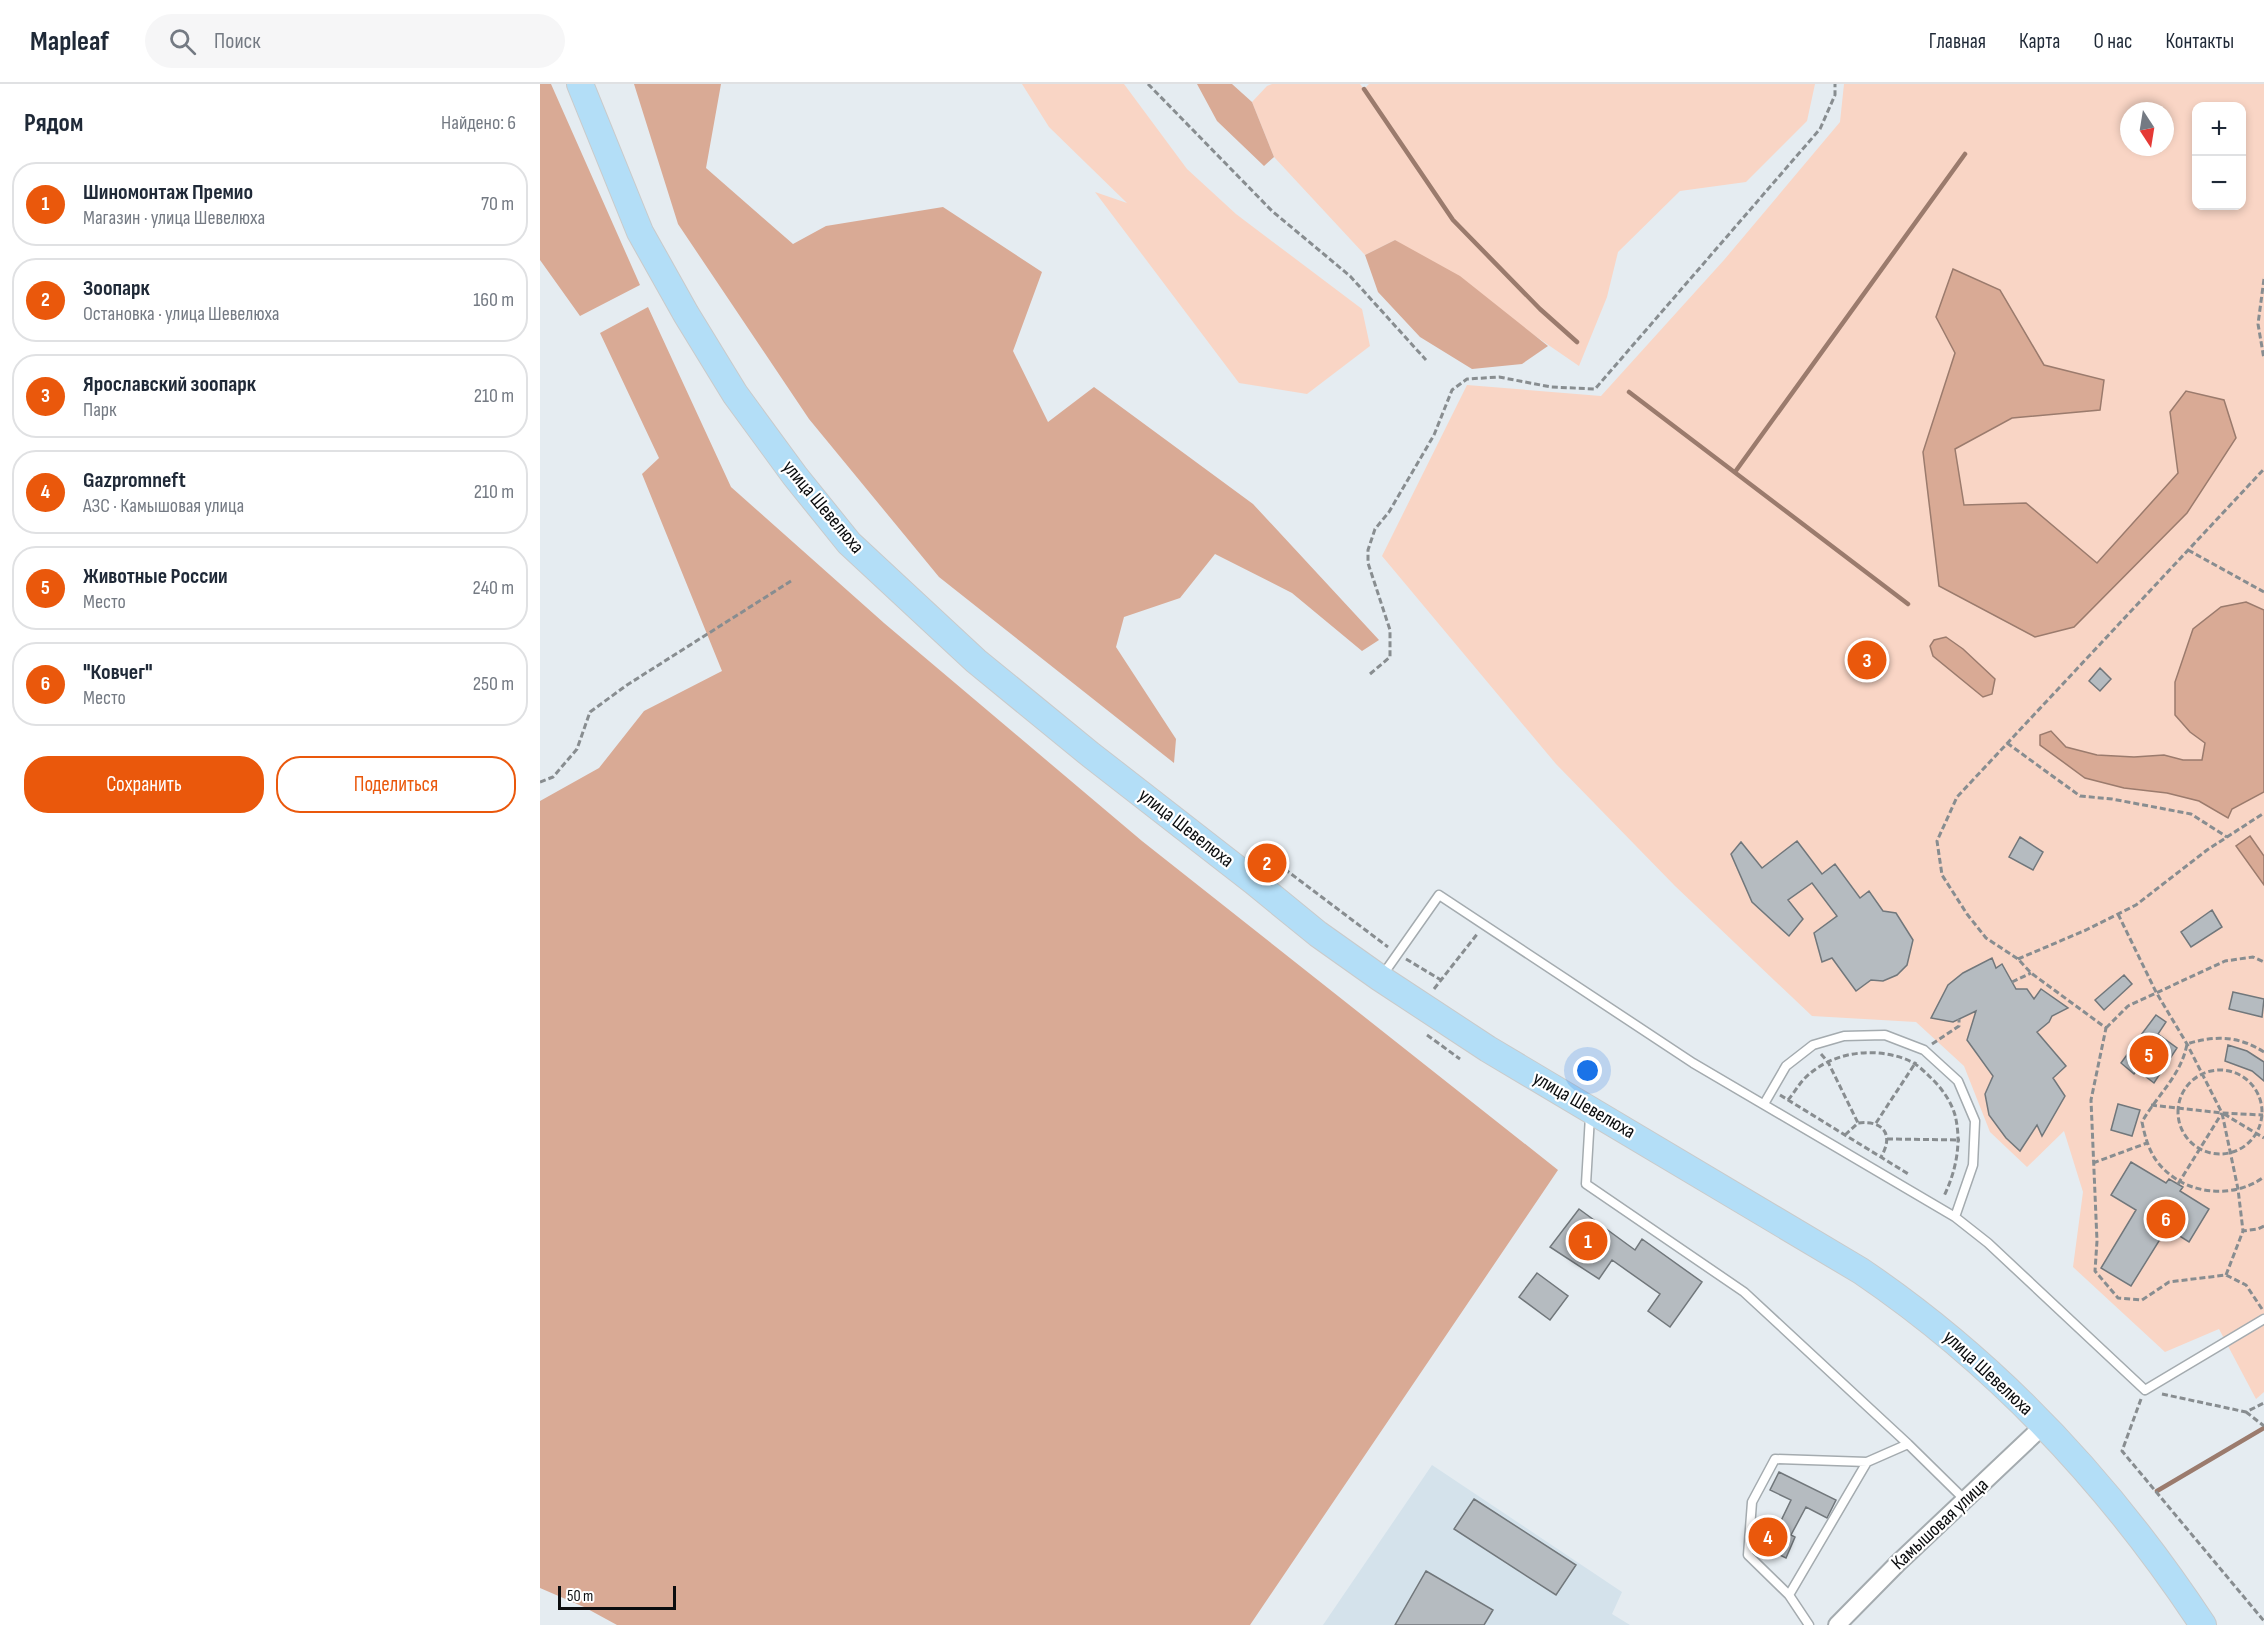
<!DOCTYPE html>
<html lang="ru">
<head>
<meta charset="utf-8">
<style>
  body { margin:0; font-family:"Sofia Sans Condensed",sans-serif; background:#f6f6f7; color:#1f2937 }
  .controls { position:absolute; right:18px; top:18px; display:grid; overflow:hidden; border-radius:12px; box-shadow:0 3px 9px #0003 }
  .controls button { width:54px; height:54px; display:grid; place-items:center; padding:0; border:0; border-bottom:2px solid #e0e1e3; background:#fff; color:#1f2937; font:30px sans-serif }
  .compass { position:absolute; left:1580px; top:18px; width:54px; height:54px; border-radius:50%; background:#fff; box-shadow:0 3px 9px #0003; rotate:168deg }
  .scale { position:absolute; left:18px; bottom:15px; width:118px; box-sizing:border-box; padding-left:6px; border:3px solid #0b0d0f; border-top:0; font-size:16px; line-height:21px; white-space:nowrap; color:#0b0d0f; -webkit-text-stroke:4px #fff; paint-order:stroke }
  .you { position:absolute; left:1048px; top:987px; width:21px; height:21px; margin:-15px; border:4px solid #fff; border-radius:50%; background:#1a73e8; box-shadow:0 0 0 9px #1a73e833 }
  .badge { display:grid; place-items:center; width:39px; height:39px; border-radius:50%; background:#ea580c; color:#fff; font-size:20px; font-weight:700 }
  .pin { position:absolute; translate:-50% -50%; border:3px solid #fff; box-shadow:0 2px 6px #0006 }
  .list { margin:0; padding:0; list-style:none }
  h2 { display:flex; justify-content:space-between; align-items:center; height:78px; margin:0; padding:0 24px; font-size:26px }
  h2 small { font-size:20px; font-weight:400; color:#747a83 }
  .list li { display:grid; grid-template-columns:39px 1fr auto; gap:18px; align-items:center; box-sizing:border-box; height:84px; margin:0 12px 12px; padding:0 12px; border:2px solid #e0e1e3; border-radius:24px }
  .list b { display:block; font-size:22px; white-space:nowrap }
  .list p { margin:0; font-size:20px; white-space:nowrap; color:#747a83 }
  .list em { font-size:20px; font-style:normal; color:#747a83 }
  .actions { display:flex; gap:12px; padding:18px 24px }
  .actions a { flex:1; padding:14px 0; border:2px solid #ea580c; border-radius:24px; text-align:center; font-size:21px; color:#ea580c }
  .actions .main { background:#ea580c; color:#fff }
  .icon { flex:none; width:33px; height:33px; fill:none; stroke:currentColor; stroke-width:2; stroke-linecap:round; stroke-linejoin:round }
  .map { position:relative; flex:none; width:1724px; height:1541px; overflow:hidden }
  header { display:flex; align-items:center; gap:36px; box-sizing:border-box; height:84px; padding:0 30px; background:#fff; border-bottom:2px solid #e0e1e3 }
  header strong { font-size:28px }
  nav { display:flex; gap:33px; margin-inline-start:auto; font-size:21px }
  .search { width:420px; height:54px; background:#f6f6f7; display:flex; align-items:center; gap:15px; box-sizing:border-box; padding:0 21px; border-radius:33px; color:#747a83; font-size:22px }
  main { display:flex }
  aside { flex:1; background:#fff }
  .map>svg:first-child { display:block }
  .built { fill:#d4e2eb }
  .green { fill:#f9d5c5; fill-rule:evenodd }
  .forest { fill:#d9aa95 }
  .water { fill:#d9aa95; stroke:#9b7b6d; stroke-width:1.5 }
  .lines { fill:none; stroke-linecap:round; stroke-linejoin:round }
  .stream { stroke:#9b7b6d; stroke-width:4.5 }
  .building { fill:#b5bbc0; stroke:#71777b; stroke-width:1.5 }
  .service-casing { stroke:#a4abaf; stroke-width:11 }
  .minor-casing { stroke:#a4abaf; stroke-width:20 }
  .primary-casing { stroke:#c9caca; stroke-width:28 }
  .path { stroke:#888d90; stroke-width:3; stroke-dasharray:6 3; stroke-linecap:butt }
  .service { stroke:#fff; stroke-width:8 }
  .minor { stroke:#fff; stroke-width:16 }
  .primary { stroke:#b3def7; stroke-width:26 }
  .labels { text-anchor:middle; dominant-baseline:central; stroke-width:4.5; stroke-linejoin:round; paint-order:stroke }
  .street-label { font-size:20px; fill:#0b0d0f; stroke:#fff }
</style>
</head>
<body>
<header>
<strong>Mapleaf</strong>
<div class="search"><svg class="icon" aria-label="search" viewBox="0 0 24 24"><circle cx="10" cy="10" r="6"/><path d="M15 15l6 6"/></svg>Поиск</div>
<nav><a>Главная</a><a>Карта</a><a>О нас</a><a>Контакты</a></nav>
</header>
<main>
<aside>
<h2>Рядом<small>Найдено: 6</small></h2>
<ul class="list">
<li><span class="badge">1</span><div><b>Шиномонтаж Премио</b><p>Магазин · улица Шевелюха</p></div><em>70 m</em></li>
<li><span class="badge">2</span><div><b>Зоопарк</b><p>Остановка · улица Шевелюха</p></div><em>160 m</em></li>
<li><span class="badge">3</span><div><b>Ярославский зоопарк</b><p>Парк</p></div><em>210 m</em></li>
<li><span class="badge">4</span><div><b>Gazpromneft</b><p>АЗС · Камышовая улица</p></div><em>210 m</em></li>
<li><span class="badge">5</span><div><b>Животные России</b><p>Место</p></div><em>240 m</em></li>
<li><span class="badge">6</span><div><b>&quot;Ковчег&quot;</b><p>Место</p></div><em>250 m</em></li>
</ul>
<div class="actions"><a class="main">Сохранить</a><a>Поделиться</a></div>
</aside>
<div class="map">
<svg width="1724" height="1541" viewBox="0 0 1724 1541">
  <rect width="100%" height="100%" fill="#e5ecf1"/>
  <!-- built -->
  <path class="built" d="M892 1381 1082 1508 1072 1530 1090 1541H783Z"/>
  <!-- green -->
  <path class="green" d="M482 0H584L647 85 696 130 822 225 830 262 767 310 699 299 555 108 587 119 509 43Z
    M732 0H820L824 5 829 0H1275L1267 37 1206 98 1140 107 1078 168 1067 213 1039 282 855 156 825 171 734 73 712 18 727 2Z
    M1304 0H1724V1308L1716 1315 1679 1245 1625 1268 1533 1183 1543 1108 1524 1047 1487 1083 1450 1048 1424 982 1376 938 1272 932 1135 802 1016 680 842 472 927 301 1061 312 1184 176 1300 38ZM1656 22H1702V122H1656ZM1589 27H1625V63H1589Z"/>
  <!-- forest -->
  <path class="forest" d="M0 0H11L100 201 40 232 0 176Z
    M94 0H181L166 84 253 160 286 142 403 123 502 188 473 267 508 338 554 303 713 420 839 556 822 567 752 509 675 470 640 514 584 533 576 563 636 655 634 679 399 493 269 335 138 140Z
    M657 0H692L712 18 734 73 724 82 677 37Z
    M855 156 920 192 1008 262 982 280 932 285 880 253 838 208 825 171Z
    M108 223 191 403 344 539 602 757 1018 1086 710 1541H77L44 1523 0 1504V717L59 684 104 627 182 587 102 390 119 374 60 249Z"/>
  <!-- water -->
  <path class="water" d="M1413 185 1460 206 1504 281 1564 296 1560 326 1472 334 1415 365 1424 421 1486 419 1557 479 1638 389 1630 328 1646 307 1684 316 1696 354 1647 429 1534 543 1495 553 1399 502 1383 368 1415 269 1396 233Z
    M1706 518 1724 526V708L1692 725 1688 734 1659 717 1627 709 1584 704 1545 694 1500 661V651L1511 647 1526 663 1557 671 1594 673 1624 671 1643 676H1662L1665 659 1650 648 1635 631V598L1653 545 1681 523Z
    M1406 553 1423 565 1455 595 1452 610 1443 613 1393 572 1390 562 1394 556Z
    M1710 752 1724 772V801L1696 762Z"/>
  <g class="lines">
    <!-- stream -->
    <path class="stream" d="M824 5 913 136 1000 225 1037 258
      M1089 308 1368 520
      M1195 388 1425 70
      M1617 1407 1724 1344"/>
  </g>
  <!-- building -->
  <path class="building" d="M1560 584 1571 595 1560 607 1549 597Z
    M1480 753 1503 768 1493 786 1469 773Z
    M1257 757 1282 790 1295 780 1320 814 1329 807 1343 827 1356 829 1373 856 1367 881 1357 891 1343 897 1331 896 1316 907 1292 874 1282 878 1274 849 1297 832 1272 799 1248 816 1263 835 1249 852 1212 818 1191 770 1201 758 1222 784Z
    M1672 826 1682 843 1651 863 1641 848Z
    M1452 874 1456 884 1462 880 1476 905H1487L1494 915 1501 905 1528 924 1512 932 1509 938 1497 948 1526 982 1513 994 1525 1012 1502 1052 1497 1041 1480 1067 1466 1054 1449 1031 1445 1010 1453 992 1427 956 1436 927 1413 938 1391 934 1408 901 1423 889Z
    M1584 891 1592 900 1564 926 1555 916Z
    M1693 908 1724 915 1722 933 1689 925Z
    M1616 931 1626 938 1618 950 1637 964 1614 999 1597 986 1594 990 1581 979 1589 968 1602 977 1607 972 1595 959Z
    M1688 961 1707 967 1724 978V997L1712 987 1685 977Z
    M1578 1020 1600 1026 1592 1052 1571 1046Z
    M1591 1078 1626 1099 1629 1095 1643 1103 1640 1107 1669 1125 1649 1158 1627 1144 1591 1202 1561 1184 1596 1126 1571 1111Z
    M1039 1125 1095 1166 1102 1155 1162 1198 1130 1243 1108 1227 1120 1210 1072 1176 1059 1195 1010 1163Z
    M997 1189 1028 1212 1010 1236 979 1213Z
    M1239 1388 1296 1416 1287 1434 1266 1423 1251 1451 1255 1453 1246 1474 1221 1462 1230 1442 1237 1445 1251 1416 1230 1406Z
    M934 1415 1036 1481 1016 1511 914 1445Z
    M886 1487 953 1526 944 1541H855Z"/>
  <g class="lines">
    <defs>
      <path id="service" d="M842 892 899 811 1153 979 1415 1133 1448 1159 1605 1306 1724 1235
        M1224 1020 1246 982 1273 961 1304 952 1345 951 1384 966 1418 997 1435 1037 1433 1081 1415 1133
        M1050 1032 1046 1100 1204 1208 1368 1360 1425 1416
        M1249 1511 1327 1378
        M1269 1541 1249 1511 1208 1471 1212 1418 1235 1375 1327 1378 1368 1360"/>
      <path id="minor" d="M1297 1541 1358 1479 1504 1341"/>
      <path id="primary" d="M40 0 100 148 146 230 195 310 255 392 309 459 436 577 551 671 713 797 778 850 840 894 948 965 1321 1187C1458 1280 1572 1403 1663 1541"/>
    </defs>
    <!-- service casing -->
    <use href="#service" class="service-casing"/>
    <!-- minor casing -->
    <use href="#minor" class="minor-casing"/>
    <!-- primary casing -->
    <use href="#primary" class="primary-casing"/>
    <!-- path -->
    <path class="path" d="M608 0 732 127 810 192 886 276
      M1724 195 1718 240 1724 275
      M1648 466 1724 508
      M830 590 850 573V546L828 479V466L835 445 849 428 894 351 912 306 927 295 959 293 1011 303 1055 305 1280 45 1295 11V0
      M1467 659 1540 712 1572 715 1651 730 1687 753
      M0 698 13 693 37 665 50 628 87 601 251 497
      M730 774 848 863
      M1578 830 1616 908 1647 960 1682 1029 1698 1105 1703 1147
      M866 875 901 896
      M1478 875 1546 846 1596 821 1667 766 1724 729
      M1472 898 1491 889
      M894 905 938 849
      M1566 944 1588 922 1685 877 1713 873 1724 878
      M887 951 920 975
      M1392 960 1419 942V935
      M1724 968C1699 952 1675 951 1647 960 1641 992 1617 1011 1602 1038 1605 1053 1609 1068 1619 1080 1645 1111 1692 1116 1724 1093
      M1281 970 1288 978 1318 1039
      M1638 1028a42 42 0 1 1 84 0a42 42 0 1 1-84 0Z
      M1240 1011 1370 1091
      M1248 1016C1254 1009 1259 1000 1265 994 1293 966 1339 962 1372 978 1379 982 1385 988 1390 993 1401 1003 1411 1017 1415 1031 1422 1059 1416 1087 1404 1112
      M1611 1021 1682 1029 1723 1031
      M1684 1030 1724 1054
      M1336 1039 1376 978
      M1305 1051 1318 1039C1344 1036 1354 1051 1341 1073
      M1347 1055 1420 1056
      M1553 1079 1607 1059
      M1638 1100 1682 1029
      M1686 1191 1703 1147 1718 1145 1724 1142
      M1722 1225 1706 1201 1686 1191 1629 1198 1602 1216 1578 1214 1555 1187 1557 1157 1551 1016 1566 944 1491 889 1478 875 1446 854 1427 830 1402 791 1397 757 1417 713 1724 385
      M1622 1310 1706 1328 1724 1319
      M1601 1315 1582 1367 1724 1537
      M1706 1328 1724 1342"/>
    <!-- service -->
    <use href="#service" class="service"/>
    <!-- minor -->
    <use href="#minor" class="minor"/>
    <!-- primary -->
    <use href="#primary" class="primary"/>
  </g>
  <g class="labels">
    <!-- street labels -->
    <g class="street-label">
      <text transform="translate(283 423) rotate(50)">улица Шевелюха</text>
      <text transform="translate(646 744) rotate(38)">улица Шевелюха</text>
      <text transform="translate(1044 1021) rotate(30)">улица Шевелюха</text>
      <text transform="translate(1448 1289) rotate(43)">улица Шевелюха</text>
      <text transform="translate(1400 1440) rotate(-43)">Камышовая улица</text>
    </g>
  </g>
</svg>
<div class="controls">
<button>+</button>
<button>−</button>
</div>
<svg class="compass" viewBox="-18 -18 36 36"><path d="M0-13l5 13h-10z" fill="#e53935"/><path d="M0 13l5-13h-10z" fill="#747a83"/></svg>
<div class="scale">50 m</div>
<div class="you"></div>
<div class="pin badge" style="left:1048px;top:1157px">1</div>
<div class="pin badge" style="left:727px;top:779px">2</div>
<div class="pin badge" style="left:1327px;top:576px">3</div>
<div class="pin badge" style="left:1228px;top:1453px">4</div>
<div class="pin badge" style="left:1609px;top:971px">5</div>
<div class="pin badge" style="left:1626px;top:1135px">6</div>
</div>
</main>
</body>
</html>
